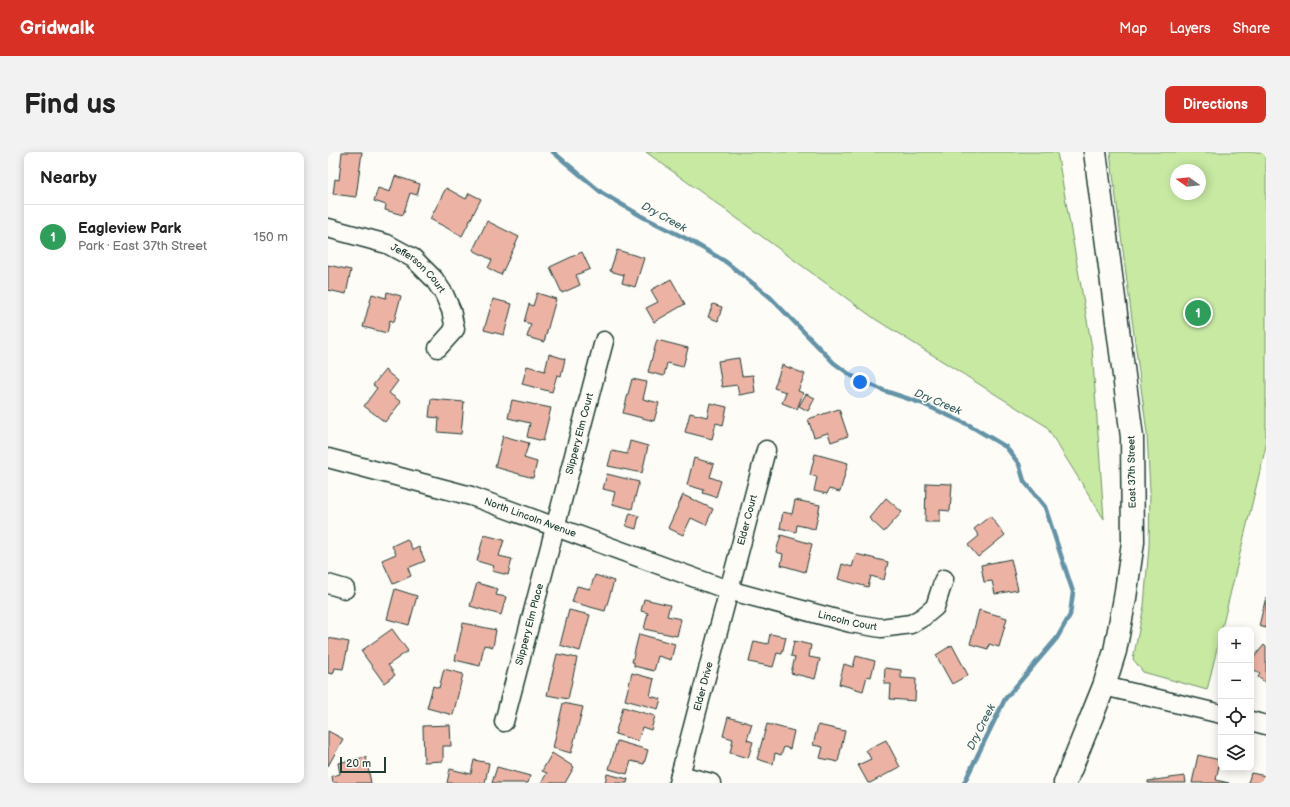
<!DOCTYPE html>
<html lang="en">
<head>
<meta charset="utf-8">
<style>
  body { margin:0; font-family:"Balsamiq Sans",sans-serif; background:#f2f2f2; color:#222 }
  .controls { position:absolute; right:12px; bottom:12px; display:grid; overflow:hidden; border-radius:8px; box-shadow:0 2px 10px #0003 }
  .controls button { width:36px; height:36px; display:grid; place-items:center; padding:0; border:0; border-bottom:1px solid #e0e0e0; background:#fff; color:#222; font:20px sans-serif }
  .compass { position:absolute; left:842px; top:12px; width:36px; height:36px; border-radius:50%; background:#fff; box-shadow:0 2px 10px #0003; rotate:284deg }
  .scale { position:absolute; left:12px; bottom:10px; width:46px; box-sizing:border-box; padding-left:4px; border:2px solid #1f3d34; border-top:0; font-size:11px; line-height:14px; white-space:nowrap; color:#1f3d34; -webkit-text-stroke:3px #fdfcf7; paint-order:stroke }
  .you { position:absolute; left:532px; top:230px; width:14px; height:14px; margin:-10px; border:3px solid #fff; border-radius:50%; background:#1a73e8; box-shadow:0 0 0 6px #1a73e833 }
  .badge { display:grid; place-items:center; width:26px; height:26px; border-radius:50%; background:#d93025; color:#fff; font-size:13px; font-weight:700 }
  .pin { position:absolute; translate:-50% -50%; border:2px solid #fff; box-shadow:0 1px 4px #0006 }
  .list { margin:0; padding:0; list-style:none }
  h2 { display:flex; justify-content:space-between; align-items:center; height:52px; margin:0; padding:0 16px; font-size:17px }
  h2 small { font-size:13px; font-weight:400; color:#767676 }
  .list li { display:grid; grid-template-columns:26px 1fr auto; gap:12px; align-items:center; box-sizing:border-box; height:64px; padding:0 16px; border-top:1px solid #e0e0e0 }
  .list b { display:block; font-size:15px; white-space:nowrap }
  .list p { margin:0; font-size:13px; white-space:nowrap; color:#767676 }
  .list em { font-size:13px; font-style:normal; color:#767676 }
  .icon { flex:none; width:22px; height:22px; fill:none; stroke:currentColor; stroke-width:2; stroke-linecap:round; stroke-linejoin:round }
  .map { position:relative; flex:none; width:938px; height:631px; overflow:hidden; border-radius:8px }
  header { display:flex; align-items:center; gap:24px; box-sizing:border-box; height:56px; padding:0 20px; background:#d93025; color:#fff }
  header strong { font-size:19px }
  nav { display:flex; gap:22px; margin-inline-start:auto; font-size:14px }
  .intro { display:flex; align-items:center; justify-content:space-between; box-sizing:border-box; height:96px; padding:0 24px }
  h1 { margin:0; font-size:28px }
  .button { padding:10px 18px; border-radius:8px; background:#d93025; color:#fff; font-size:14px; font-weight:700 }
  main { display:flex; gap:24px; padding:0 24px }
  aside { flex:1; background:#fff; border-radius:8px; box-shadow:0 2px 10px #0003 }
  .map>svg:first-child { display:block }
  .green { fill:#c7e9a2; stroke:#73936b; fill-rule:evenodd }
  .lines { fill:none; stroke-linecap:round; stroke-linejoin:round }
  .stream { stroke:#6493a6; stroke-width:4.5 }
  .building { fill:#ecb3a5; stroke:#1f3d34 }
  .minor-casing { stroke:#1f3d34; stroke-width:21 }
  .major-casing { stroke:#1f3d34; stroke-width:25 }
  .minor { stroke:#fdfcf7; stroke-width:18 }
  .major { stroke:#fdfcf7; stroke-width:22 }
  .labels { text-anchor:middle; dominant-baseline:central; stroke-width:3; stroke-linejoin:round; paint-order:stroke }
  .street-label { font-size:10px; fill:#1f3d34; stroke:#fdfcf7 }
  .water-label { font-size:11px; font-style:italic; fill:#3c6164; stroke:#fdfcf7 }
</style>
</head>
<body>
<header>
<strong>Gridwalk</strong>
<nav><a>Map</a><a>Layers</a><a>Share</a></nav>
</header>
<div class="intro"><h1>Find us</h1><a class="button">Directions</a></div>
<main>
<aside>
<h2>Nearby<small></small></h2>
<ul class="list">
<li><span class="badge" style="background:#2e9e5b">1</span><div><b>Eagleview Park</b><p>Park · East 37th Street</p></div><em>150 m</em></li>
</ul>
</aside>
<div class="map">
<svg width="938" height="631" viewBox="0 0 938 631">
  <rect width="100%" height="100%" fill="#fdfcf7"/>
  <filter id="ink" filterUnits="userSpaceOnUse"><feTurbulence type="fractalNoise" baseFrequency=".025" numOctaves="2"/><feDisplacementMap in="SourceGraphic" scale="8" xChannelSelector="R" yChannelSelector="G"/><feConvolveMatrix kernelMatrix="1 2 1 2 8 2 1 2 1" color-interpolation-filters="sRGB"/></filter>
  <g filter="url(#ink)">
    <!-- green -->
    <path class="green" d="M318 0H729L764 196 776 367 718 274 547 167Z
      M782 0H938V294L879 538 815 520 805 507 816 454 821 394 822 339 819 281ZM848 18H872V42H848Z"/>
    <g class="lines">
      <!-- stream -->
      <path class="stream" d="M225 0 274 41 315 65 361 88 398 110 442 145 506 211 524 224 557 239 593 251 641 273 678 295 691 312 696 329 717 355 745 440 742 463 729 486 677 547 636 631"/>
    </g>
    <!-- building -->
    <path class="building" d="M14 0H34L28 45 5 42 7 27 11 28Z
      M67 24 92 32 89 43 82 41 75 63 57 58 58 53 46 49 50 36 62 40Z
      M118 36 138 47 141 41 153 47 134 84 102 67Z
      M159 69 191 85 173 123 160 116 164 108 145 98Z
      M289 98 316 106 307 135 294 131 296 123 282 119Z
      M254 100 262 117 248 123 252 133 234 141 222 115Z
      M0 113 23 118 18 142 0 138Z
      M343 127 357 152 326 170 318 156 330 150 323 138Z
      M59 140 73 144 66 170 62 168 59 181 35 175 44 142 58 146Z
      M209 141 228 147 216 190 199 185 203 172 196 170 201 152 205 154Z
      M165 147 184 152 176 183 156 178Z
      M385 152 394 155 390 169 380 165Z
      M329 188 360 196 355 215 339 211 336 224 320 220Z
      M221 202 237 207 233 224 229 223 224 240 194 232 199 214 217 219Z
      M411 206 414 224 425 223 427 240 411 243 409 233 394 235 390 209Z
      M454 213 477 222 470 239 475 241 469 257 454 251 458 240 446 236Z
      M57 218 70 229 61 241 73 250 57 270 36 254 49 236 45 233Z
      M304 227 319 230 315 247 331 251 326 269 295 261Z
      M478 242 487 246 480 259 471 254Z
      M103 247 136 250 133 282 110 280 111 266 101 265Z
      M184 248 223 256 215 289 199 285 202 271 180 266Z
      M382 251 399 255 395 273 388 271 384 287 357 280 362 261 379 265Z
      M511 257 520 284 503 290 500 281 486 285 480 267Z
      M175 284 201 291 196 306 209 310 205 326 167 315Z
      M302 289 320 294 314 321 280 314 284 299 299 302Z
      M487 302 520 311 512 340 501 337 499 342 486 339 489 325 482 323Z
      M366 306 386 312 382 325 393 329 388 345 375 341 376 338 359 333Z
      M279 322 311 330 304 357 284 352 287 340 275 337Z
      M598 331 624 332 622 359 612 358V370H597Z
      M355 343 385 357 378 373 363 366 355 383 340 376Z
      M558 346 574 360 556 380 541 366Z
      M467 348 492 353 487 377 469 373 468 380 452 376 455 360 464 362Z
      M302 361 311 364 308 377 298 374Z
      M662 364 677 383 650 405 640 393 651 384 646 377Z
      M156 383 176 388 171 404 184 407 180 423 164 419 166 414 149 409Z
      M453 383 484 392 477 420 453 413 455 402 448 400Z
      M79 387 85 398 91 395 97 409 80 416 83 424 65 432 54 408 68 402 64 394Z
      M528 402 560 410 556 428 543 424 540 435 510 427 514 412 524 415Z
      M683 407 690 438 667 442 664 429 656 430 653 413Z
      M267 423 286 429 277 459 244 450 249 434 262 437Z
      M149 431 170 437 168 443 178 445 173 463 142 454Z
      M67 437 89 444 81 473 59 467Z
      M938 445V476L931 474Z
      M316 447 342 453 339 464 353 467 349 484 316 477 320 461 313 459Z
      M241 458 262 463 252 499 232 493Z
      M651 458 679 466 671 495 661 492 660 497 642 492Z
      M135 471 168 478 165 495 156 493 152 514 127 508Z
      M64 477 80 499 60 513 67 523 56 531 33 499Z
      M311 482 347 492 343 508 330 504 326 519 306 514V510H304Z
      M442 482 458 485 454 502 449 501 445 515 421 510 426 489 440 492Z
      M0 486 21 490 15 517 7 516 5 522 0 521Z
      M466 489 483 493 481 505 492 507 487 527 463 521 467 505 463 504Z
      M624 493 640 523 624 532 608 503Z
      M936 493 938 495V531L930 525 932 522 923 515V509Z
      M229 502 249 506 240 547 219 543Z
      M528 504 547 509 543 525 539 524 535 539 511 532 516 512 525 515Z
      M557 516 573 518V526L588 527 587 549 562 547 563 532H556Z
      M116 517 135 522 125 563 99 556 105 534 111 536Z
      M304 521 326 527 322 544 333 547 330 557 297 548Z
      M235 551 255 555 243 601 225 596Z
      M295 555 327 564 323 578 314 575 310 589 287 582Z
      M400 565 424 572 419 588 425 590 420 606 402 601 405 587 395 584Z
      M439 572 466 579 462 597 456 595 453 603 447 601 445 612 429 607Z
      M122 573 123 594H115V609L96 610 95 574Z
      M490 573 517 579 510 610 492 606 495 595 485 593Z
      M0 579 15 587 0 614Z
      M558 588 572 615 542 631H540L530 613 543 607 538 598Z
      M289 589 320 598 316 612 303 609 299 622 281 617Z
      M224 601 246 615 237 631H213L219 621 214 619Z
      M870 603 892 608 888 628 901 631H864Z
      M38 605 43 631H5L4 624 12 622 10 611Z
      M146 608 161 611 157 631H119L122 617 143 622Z
      M169 615 202 624 200 631H164Z
      M923 621 938 624V631H920Z
      M279 622 300 627 299 631H277Z
      M857 624 858 631H820V629Z"/>
    <g class="lines">
      <defs>
        <g id="minor">
          <path id="s1" d="M0 76 59 92 85 106 106 127 116 142 123 158 127 177 110 196"/>
          <path id="s2" d="M0 306 143 344 400 438 523 471 553 476 583 472 595 465 607 455 616 427"/>
          <path d="M0 432 17 437"/>
          <path d="M776 534 893 562"/>
          <path d="M923 569 938 573"/>
          <path id="s3" d="M176 570 276 189"/>
          <path d="M352 623 383 631"/>
          <path id="s4" d="M350 631 438 298"/>
        </g>
        <path id="major" d="M737 631 776 534 787 499 797 446 805 390 804 285 767 0"/>
      </defs>
      <!-- minor casing -->
      <use href="#minor" class="minor-casing"/>
      <!-- major casing -->
      <use href="#major" class="major-casing"/>
      <!-- minor -->
      <use href="#minor" class="minor"/>
      <!-- major -->
      <use href="#major" class="major"/>
    </g>
  </g>
  <g class="labels">
    <!-- street labels -->
    <g class="street-label">
      <text stroke="none"><textPath href="#s1" startOffset="101">Jefferson Court</textPath></text>
      <text stroke="none"><textPath href="#s3" startOffset="298">Slippery Elm Court</textPath></text>
      <text transform="translate(804 320) rotate(-91)">East 37th Street</text>
      <text stroke="none"><textPath href="#s2" startOffset="211">North Lincoln Avenue</textPath></text>
      <text stroke="none"><textPath href="#s4" startOffset="272">Elder Court</textPath></text>
      <text stroke="none"><textPath href="#s2" startOffset="545">Lincoln Court</textPath></text>
      <text stroke="none"><textPath href="#s3" startOffset="101">Slippery Elm Place</textPath></text>
      <text stroke="none"><textPath href="#s4" startOffset="100">Elder Drive</textPath></text>
    </g>
    <!-- water labels -->
    <g class="water-label">
      <text transform="translate(336 65) rotate(29)">Dry Creek</text>
      <text transform="translate(610 250) rotate(23)">Dry Creek</text>
      <text transform="translate(653 575) rotate(-63)">Dry Creek</text>
    </g>
  </g>
</svg>
<div class="controls">
<button>+</button>
<button>−</button>
<button><svg class="icon" aria-label="locate" viewBox="0 0 24 24"><circle cx="12" cy="12" r="6"/><path d="M12 2v4M12 18v4M2 12h4M18 12h4"/></svg></button>
<button><svg class="icon" aria-label="layers" viewBox="0 0 24 24"><path d="M12 4l9 5-9 5-9-5zM3 14l9 5 9-5"/></svg></button>
</div>
<svg class="compass" viewBox="-18 -18 36 36"><path d="M0-13l5 13h-10z" fill="#e53935"/><path d="M0 13l5-13h-10z" fill="#767676"/></svg>
<div class="scale">20 m</div>
<div class="you"></div>
<div class="pin badge" style="left:870px;top:161px;background:#2e9e5b">1</div>
</div>
</main>
</body>
</html>
